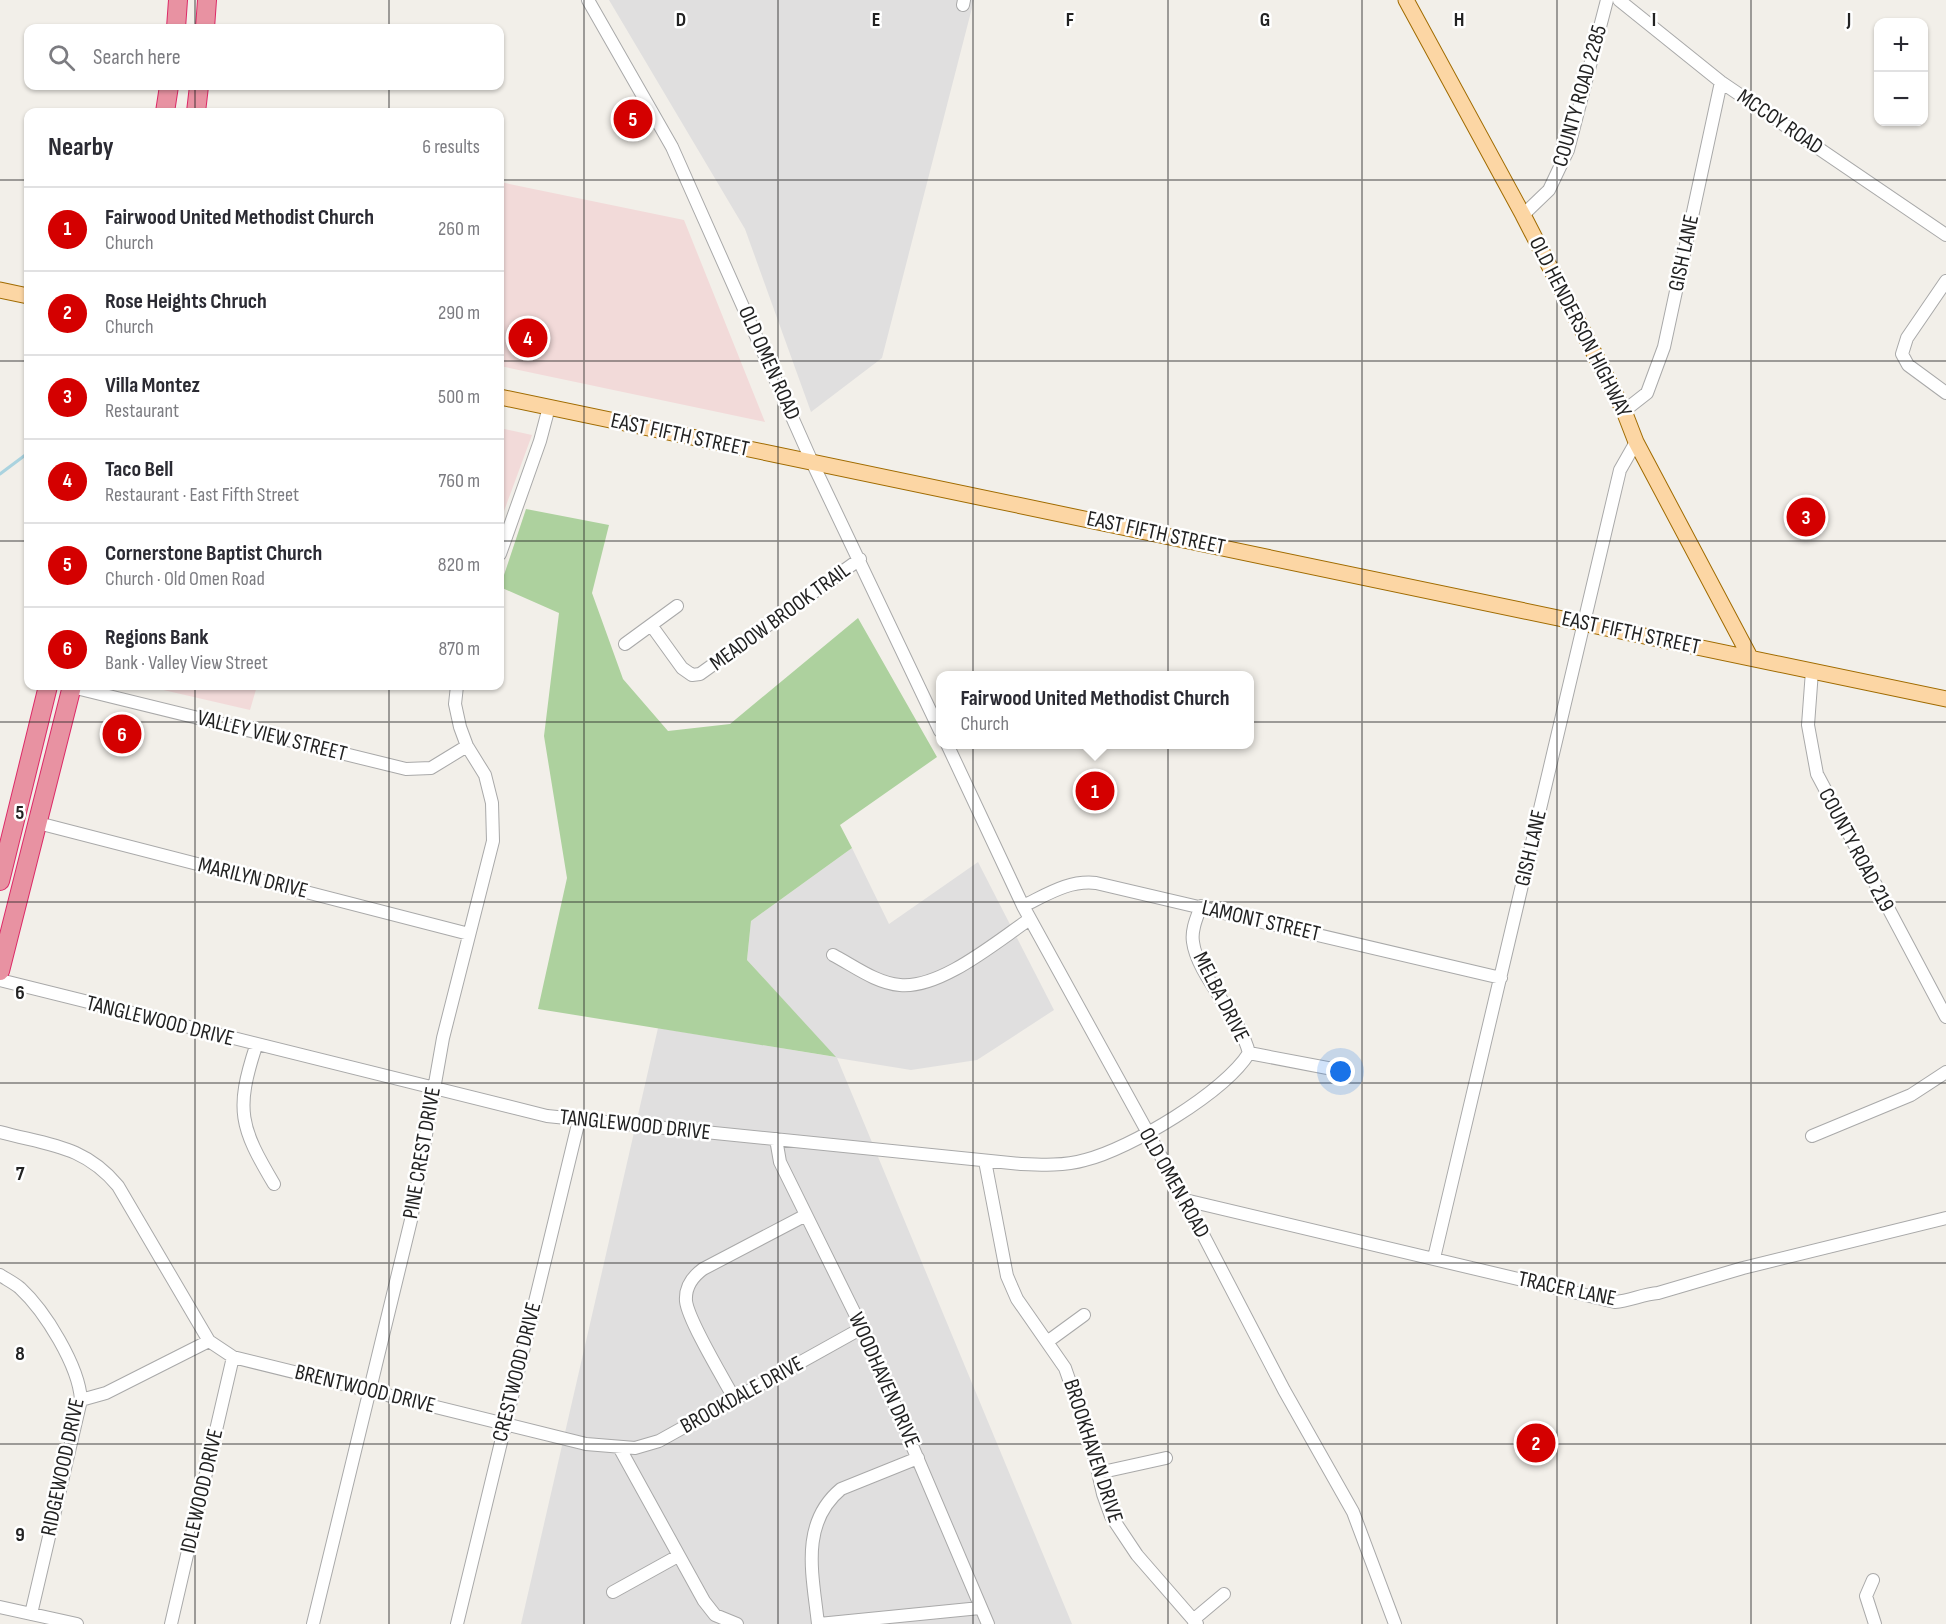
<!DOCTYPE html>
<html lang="en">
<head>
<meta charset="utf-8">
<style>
  body { margin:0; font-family:"Sofia Sans Condensed",sans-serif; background:#f2f2f3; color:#2b2b33 }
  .controls { position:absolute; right:18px; top:18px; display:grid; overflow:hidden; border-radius:12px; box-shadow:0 2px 4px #0004 }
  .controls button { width:54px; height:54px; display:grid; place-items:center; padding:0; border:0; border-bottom:2px solid #e1e1e2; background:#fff; color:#2b2b33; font:30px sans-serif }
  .you { position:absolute; left:1341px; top:1072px; width:21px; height:21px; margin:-15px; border:4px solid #fff; border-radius:50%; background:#1a73e8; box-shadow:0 0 0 9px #1a73e833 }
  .badge { display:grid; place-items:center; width:39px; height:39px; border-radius:50%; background:#d40000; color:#fff; font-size:20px; font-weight:700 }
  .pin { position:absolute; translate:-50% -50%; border:3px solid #fff; box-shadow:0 2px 6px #0006 }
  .popup { position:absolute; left:936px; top:671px; width:318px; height:78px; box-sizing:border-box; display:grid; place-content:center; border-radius:12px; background:#fff; filter:drop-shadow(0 2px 4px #0005); font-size:20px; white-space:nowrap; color:#7c7c81 }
  .popup b { font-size:22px; color:#2b2b33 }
  .popup::after { content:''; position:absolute; left:50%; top:100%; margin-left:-12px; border:12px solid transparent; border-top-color:#fff }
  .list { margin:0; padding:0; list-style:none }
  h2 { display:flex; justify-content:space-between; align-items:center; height:78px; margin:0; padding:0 24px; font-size:26px }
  h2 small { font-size:20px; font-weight:400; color:#7c7c81 }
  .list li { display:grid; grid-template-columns:39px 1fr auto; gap:18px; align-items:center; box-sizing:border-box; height:84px; padding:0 24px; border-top:2px solid #e1e1e2 }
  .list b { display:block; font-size:22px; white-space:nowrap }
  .list p { margin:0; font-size:20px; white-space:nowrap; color:#7c7c81 }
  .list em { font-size:20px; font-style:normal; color:#7c7c81 }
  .icon { flex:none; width:33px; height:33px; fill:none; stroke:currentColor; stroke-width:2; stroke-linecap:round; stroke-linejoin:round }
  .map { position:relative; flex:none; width:1946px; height:1624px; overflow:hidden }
  .search { position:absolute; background:#fff; box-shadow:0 2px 4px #0004; left:24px; top:24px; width:480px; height:66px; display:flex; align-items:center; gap:15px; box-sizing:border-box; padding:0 21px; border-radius:12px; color:#7c7c81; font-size:22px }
  .panel { position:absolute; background:#fff; box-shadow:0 2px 4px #0004; left:24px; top:108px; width:480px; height:582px; border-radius:12px }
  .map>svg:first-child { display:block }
  .residential { fill:#e0dfdf }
  .commercial { fill:#f2dad9 }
  .forest { fill:#add19e }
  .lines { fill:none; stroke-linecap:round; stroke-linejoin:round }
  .stream { stroke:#aad3df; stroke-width:3 }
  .minor-casing { stroke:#a9a9a9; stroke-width:14 }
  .major-casing { stroke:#a06b00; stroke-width:17 }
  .highway-casing { stroke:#dc2a67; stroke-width:20 }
  .minor { stroke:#fff; stroke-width:12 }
  .major { stroke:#fcd6a4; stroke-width:15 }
  .highway { stroke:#e892a2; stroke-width:18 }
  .grid { fill:none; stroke:#222; stroke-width:1.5; stroke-opacity:0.55 }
  .labels { text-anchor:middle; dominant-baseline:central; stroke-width:5; stroke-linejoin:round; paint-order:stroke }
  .street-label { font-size:22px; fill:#222; stroke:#fff }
  .grid-label { font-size:20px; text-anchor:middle; font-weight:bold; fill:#222; stroke:#fff; stroke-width:5; stroke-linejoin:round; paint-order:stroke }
</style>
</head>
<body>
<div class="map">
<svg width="1946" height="1624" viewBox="0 0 1946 1624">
  <rect width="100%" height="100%" fill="#f2efe9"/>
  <!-- residential -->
  <path class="residential" d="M609 0H974L882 358 811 412 745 229Z
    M852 848 889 924 978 862 1054 1010 977 1060 911 1070 837 1058 1072 1624H521L658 1028 835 1057 747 960 751 921Z"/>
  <!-- commercial -->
  <path class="commercial" d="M500 182 684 220 765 422 500 366Z
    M500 428 532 435 500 522Z
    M146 686H257L250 710Z"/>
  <!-- forest -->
  <path class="forest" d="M526 509 609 525 592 593 623 679 668 731 730 724 858 618 937 757 840 825 852 848 751 921 747 960 836 1057 538 1009 567 878 544 736 559 613 500 587Z"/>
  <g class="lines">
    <!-- stream -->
    <path class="stream" d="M0 474 28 453"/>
    <defs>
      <path id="minor" d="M588 0 672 147 812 462 940 731
        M1619 0 1721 82 1946 235
        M963 5 964 0
        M1523 215 1549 190 1568 150 1607 0
        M1946 281 1907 338 1902 354 1908 365 1946 393
        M1624 411 1647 393 1664 347 1721 82
        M500 554 540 441 549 407
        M651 625 682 668 692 675 700 674 860 559
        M625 644 677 606
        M1812 671 1808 725 1817 774 1946 1017
        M72 687 406 769 431 768 467 746
        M947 744 1023 906 1185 1200 1284 1390 1353 1512 1395 1624
        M38 823 469 934
        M1023 906C1048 894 1069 880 1096 883L1501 978
        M1201 906C1197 917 1191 930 1193 942 1197 975 1240 1016 1249 1053
        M833 955C854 966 876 983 900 985 941 989 997 941 1030 919
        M0 980 547 1116 1021 1164C1043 1165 1064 1166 1085 1160 1130 1149 1225 1092 1249 1053
        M256 1046C235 1110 240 1127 274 1184
        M1249 1053 1338 1070
        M0 1132C48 1145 84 1145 118 1186L209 1341 233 1357 586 1444 635 1448 659 1441 862 1328
        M1812 1136 1911 1095 1946 1072
        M776 1139 780 1162 862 1328 988 1624
        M985 1161 1007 1276 1017 1299 1065 1368 1091 1442 1103 1494 1111 1516 1137 1555 1197 1624
        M1185 1200 1615 1302C1630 1301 1643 1294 1658 1293L1743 1268 1946 1218
        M1434 1258 1620 470 1636 442
        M0 1275C6 1279 14 1283 20 1288 45 1311 79 1366 81 1400L31 1614
        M1047 1342 1084 1315
        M734 1398C723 1378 688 1320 686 1301 685 1287 692 1277 703 1269L806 1215
        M81 1400 106 1393 209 1341
        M619 1447 704 1601 715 1615 737 1624
        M1098 1473 1166 1458
        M1873 1580 1866 1596 1875 1624
        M613 1592 678 1556
        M0 1607 77 1624
        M1193 1620 1224 1594
        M171 1624 233 1357
        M313 1624 411 1220 443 1038 493 841 492 803 485 775 467 746 460 727 455 704 457 686
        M457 1624 579 1120
        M818 1624C813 1576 799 1524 841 1489L918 1458
        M819 1624 980 1608"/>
      <path id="major" d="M1406 0 1523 215 1624 411 1636 442 1750 657
        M0 290 28 296
        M500 397 1946 699"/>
      <path id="highway" d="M176 28 178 0
        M205 28 207 0
        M165 112 169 86
        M196 112 199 86
        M0 881 48 686
        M0 971 72 686"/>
    </defs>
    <!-- minor casing -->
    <use href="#minor" class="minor-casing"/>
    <!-- major casing -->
    <use href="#major" class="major-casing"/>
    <!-- highway casing -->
    <use href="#highway" class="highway-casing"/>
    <!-- minor -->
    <use href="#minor" class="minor"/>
    <!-- major -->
    <use href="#major" class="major"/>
    <!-- highway -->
    <use href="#highway" class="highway"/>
  </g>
  <!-- grid -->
  <path class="grid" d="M195 0V28M389 0V28M584 0V1624M778 0V1624M973 0V1624M1168 0V1624M1362 0V1624M1557 0V1624M1751 0V1624M195 86V112M389 86V112M0 180H28M500 180H1946M0 361H28M500 361H1946M0 541H28M500 541H1946M195 686V1624M389 686V1624M0 722H1946M0 902H1946M0 1083H1946M0 1263H1946M0 1444H1946"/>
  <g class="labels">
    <!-- street labels -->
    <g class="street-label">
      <text transform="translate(1580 96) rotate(-74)">COUNTY ROAD 2285</text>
      <text transform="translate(1780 122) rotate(34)">MCCOY ROAD</text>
      <text transform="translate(1684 253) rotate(-78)">GISH LANE</text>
      <text transform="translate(1580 327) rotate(63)">OLD HENDERSON HIGHWAY</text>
      <text transform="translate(769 363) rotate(66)">OLD OMEN ROAD</text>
      <text transform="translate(680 435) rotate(12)">EAST FIFTH STREET</text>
      <text transform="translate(1156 533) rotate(12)">EAST FIFTH STREET</text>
      <text transform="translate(780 617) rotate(-36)">MEADOW BROOK TRAIL</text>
      <text transform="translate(1631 633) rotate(12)">EAST FIFTH STREET</text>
      <text transform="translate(272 736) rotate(14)">VALLEY VIEW STREET</text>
      <text transform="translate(1531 848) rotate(-77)">GISH LANE</text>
      <text transform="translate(1856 850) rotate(62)">COUNTY ROAD 219</text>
      <text transform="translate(253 878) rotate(14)">MARILYN DRIVE</text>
      <text transform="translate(1261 921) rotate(13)">LAMONT STREET</text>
      <text transform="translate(1221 997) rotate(63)">MELBA DRIVE</text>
      <text transform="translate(160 1021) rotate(14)">TANGLEWOOD DRIVE</text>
      <text transform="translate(635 1125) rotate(6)">TANGLEWOOD DRIVE</text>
      <text transform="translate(422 1153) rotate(-80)">PINE CREST DRIVE</text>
      <text transform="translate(1174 1183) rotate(61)">OLD OMEN ROAD</text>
      <text transform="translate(1567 1289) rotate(12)">TRACER LANE</text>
      <text transform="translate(517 1372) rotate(-76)">CRESTWOOD DRIVE</text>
      <text transform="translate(884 1380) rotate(66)">WOODHAVEN DRIVE</text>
      <text transform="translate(365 1389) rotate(14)">BRENTWOOD DRIVE</text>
      <text transform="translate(742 1395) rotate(-29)">BROOKDALE DRIVE</text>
      <text transform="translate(1093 1451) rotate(72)">BROOKHAVEN DRIVE</text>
      <text transform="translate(63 1467) rotate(-78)">RIDGEWOOD DRIVE</text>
      <text transform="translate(202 1491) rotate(-77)">IDLEWOOD DRIVE</text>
    </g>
  </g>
  <g class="grid-label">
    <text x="681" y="26">D</text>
    <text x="876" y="26">E</text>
    <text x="1070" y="26">F</text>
    <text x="1265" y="26">G</text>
    <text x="1459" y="26">H</text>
    <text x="1654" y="26">I</text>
    <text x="1849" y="26">J</text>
    <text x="20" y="819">5</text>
    <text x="20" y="999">6</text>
    <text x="20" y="1180">7</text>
    <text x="20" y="1360">8</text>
    <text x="20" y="1541">9</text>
  </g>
</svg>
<div class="controls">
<button>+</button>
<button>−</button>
</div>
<div class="you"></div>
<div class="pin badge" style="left:1095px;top:791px">1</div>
<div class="popup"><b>Fairwood United Methodist Church</b>Church</div>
<div class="pin badge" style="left:1536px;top:1443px">2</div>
<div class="pin badge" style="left:1806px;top:517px">3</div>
<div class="pin badge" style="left:528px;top:338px">4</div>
<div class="pin badge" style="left:633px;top:119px">5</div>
<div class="pin badge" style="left:122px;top:734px">6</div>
<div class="search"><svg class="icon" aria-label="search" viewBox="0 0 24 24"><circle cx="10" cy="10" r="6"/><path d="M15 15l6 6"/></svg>Search here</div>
<section class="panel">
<h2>Nearby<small>6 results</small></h2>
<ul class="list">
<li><span class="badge">1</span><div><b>Fairwood United Methodist Church</b><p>Church</p></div><em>260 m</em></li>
<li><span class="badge">2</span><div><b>Rose Heights Chruch</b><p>Church</p></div><em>290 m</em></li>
<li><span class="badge">3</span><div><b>Villa Montez</b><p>Restaurant</p></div><em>500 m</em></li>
<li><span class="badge">4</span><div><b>Taco Bell</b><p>Restaurant · East Fifth Street</p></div><em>760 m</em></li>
<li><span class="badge">5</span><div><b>Cornerstone Baptist Church</b><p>Church · Old Omen Road</p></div><em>820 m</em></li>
<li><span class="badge">6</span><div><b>Regions Bank</b><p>Bank · Valley View Street</p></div><em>870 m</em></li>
</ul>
</section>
</div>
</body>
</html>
